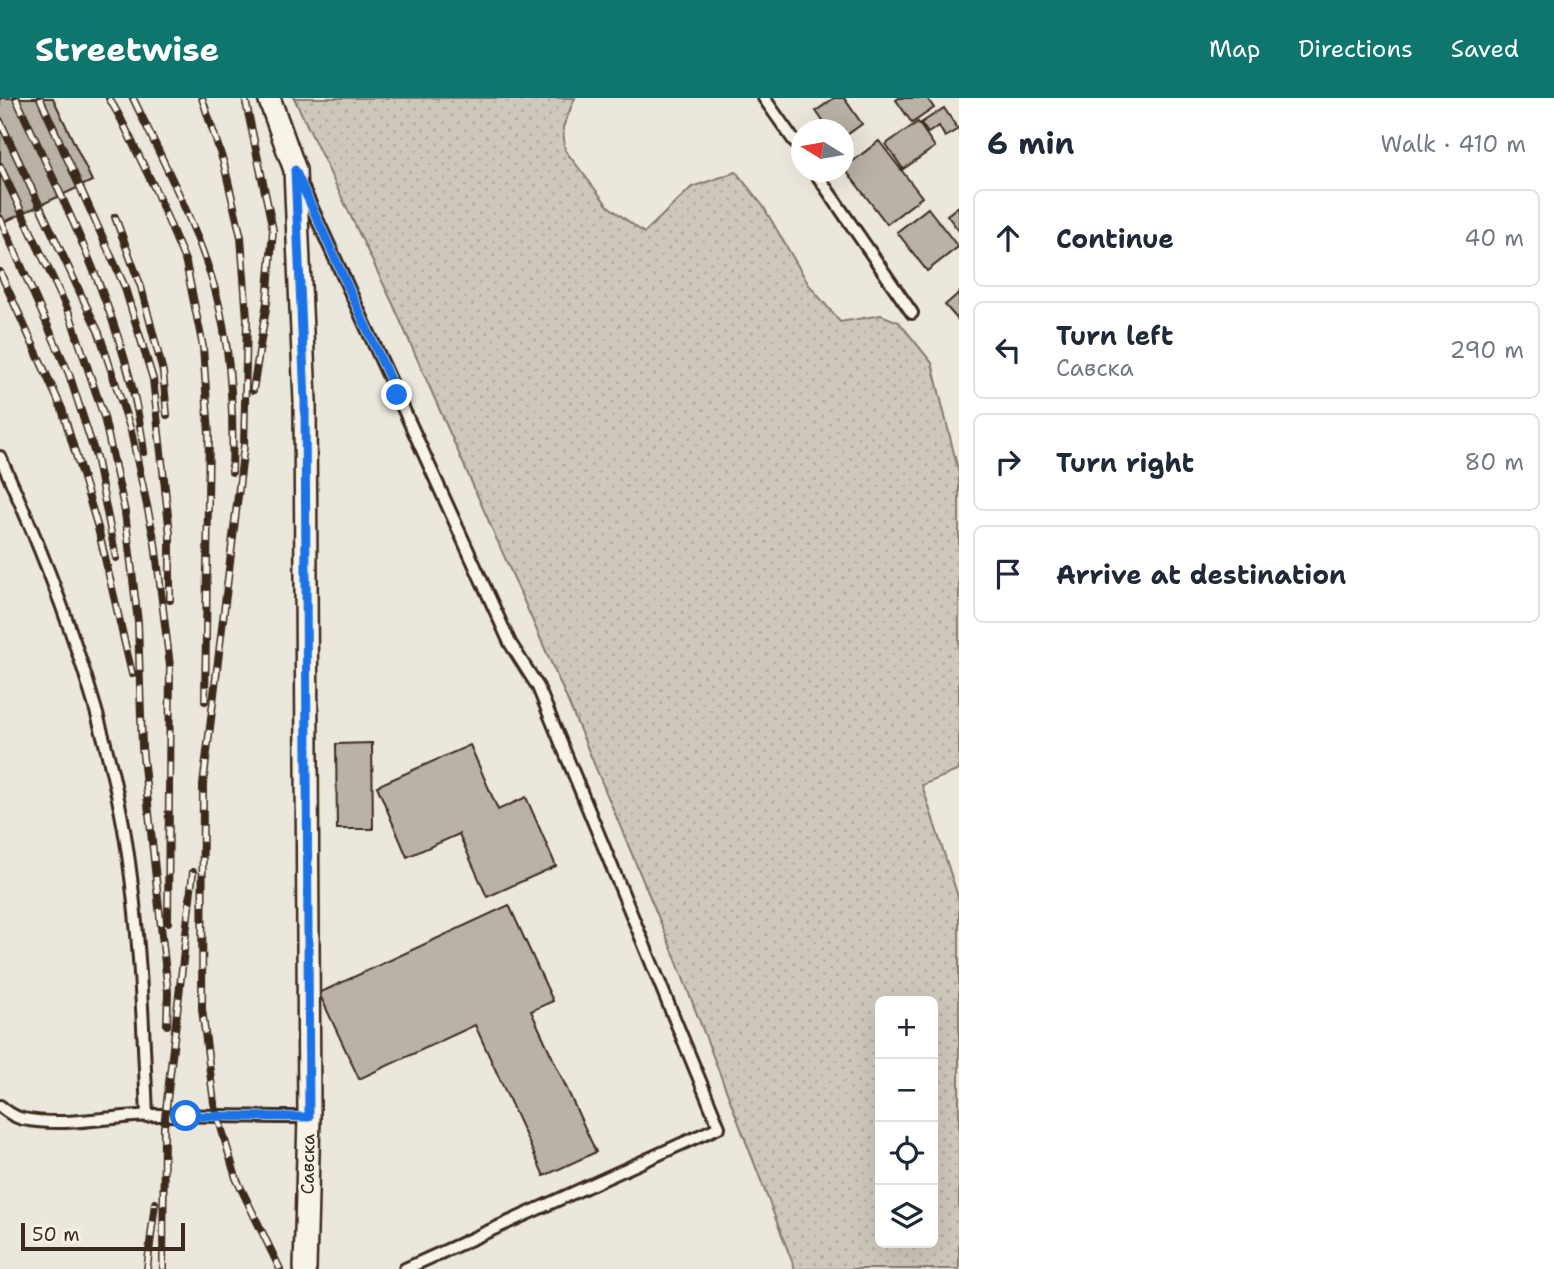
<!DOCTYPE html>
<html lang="en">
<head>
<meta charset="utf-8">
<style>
  body { margin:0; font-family:"Shantell Sans",sans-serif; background:#f6f6f7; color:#1f2937 }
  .controls { position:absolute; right:21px; bottom:21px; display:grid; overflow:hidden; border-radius:10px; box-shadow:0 7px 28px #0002 }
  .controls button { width:63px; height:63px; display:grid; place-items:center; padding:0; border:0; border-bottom:2px solid #e0e1e3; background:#fff; color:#1f2937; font:35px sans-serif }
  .compass { position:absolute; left:791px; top:21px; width:63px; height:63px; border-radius:50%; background:#fff; box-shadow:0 7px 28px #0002; rotate:281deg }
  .scale { position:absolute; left:21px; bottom:18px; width:164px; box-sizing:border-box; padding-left:7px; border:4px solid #3b2a1e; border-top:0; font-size:19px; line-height:24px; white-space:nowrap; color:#3b2a1e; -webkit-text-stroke:5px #f7f3e8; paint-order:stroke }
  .stop { position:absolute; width:21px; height:21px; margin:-16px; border:5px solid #1a73e8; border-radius:50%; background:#fff }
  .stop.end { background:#1a73e8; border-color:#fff; box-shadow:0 2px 7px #0008 }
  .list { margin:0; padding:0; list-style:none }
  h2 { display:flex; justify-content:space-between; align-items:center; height:91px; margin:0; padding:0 28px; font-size:30px }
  h2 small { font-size:23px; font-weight:400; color:#747a83 }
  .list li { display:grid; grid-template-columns:46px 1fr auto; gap:21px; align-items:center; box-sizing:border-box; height:98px; margin:0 14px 14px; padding:0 14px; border:2px solid #e0e1e3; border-radius:10px }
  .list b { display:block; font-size:26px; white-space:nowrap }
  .list p { margin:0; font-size:23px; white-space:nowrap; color:#747a83 }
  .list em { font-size:23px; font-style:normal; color:#747a83 }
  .icon { flex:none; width:38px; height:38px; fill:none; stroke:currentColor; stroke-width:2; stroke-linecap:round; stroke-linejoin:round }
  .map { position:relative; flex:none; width:959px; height:1171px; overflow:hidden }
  header { display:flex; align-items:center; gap:42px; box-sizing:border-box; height:98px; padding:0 35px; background:#0f766e; color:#fff }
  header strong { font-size:33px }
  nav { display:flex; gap:38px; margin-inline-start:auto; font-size:24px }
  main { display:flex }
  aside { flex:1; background:#fff }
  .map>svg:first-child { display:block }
  .grass { fill:url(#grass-dots); stroke:#84796d; stroke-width:2; fill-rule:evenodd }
  .building { fill:#bab2a7; stroke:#3b2a1e; stroke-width:2 }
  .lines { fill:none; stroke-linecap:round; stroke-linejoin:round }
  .lane-casing { stroke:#3b2a1e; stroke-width:16 }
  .street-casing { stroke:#3b2a1e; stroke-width:26 }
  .lane { stroke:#f7f3e8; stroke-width:10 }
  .street { stroke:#f7f3e8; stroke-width:21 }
  .rail-casing { stroke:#3b2a1e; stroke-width:8 }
  .rail { stroke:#f7f3e8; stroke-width:5; stroke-dasharray:16; stroke-linecap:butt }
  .route { stroke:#1a73e8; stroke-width:9 }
  .labels { text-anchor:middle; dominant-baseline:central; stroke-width:5; stroke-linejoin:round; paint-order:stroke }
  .street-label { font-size:18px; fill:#3b2a1e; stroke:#f7f3e8 }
</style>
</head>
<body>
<header>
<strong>Streetwise</strong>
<nav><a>Map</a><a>Directions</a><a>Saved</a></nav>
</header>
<main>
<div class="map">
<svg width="959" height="1171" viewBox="0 0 959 1171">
  <defs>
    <pattern id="grass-dots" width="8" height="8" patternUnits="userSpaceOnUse" patternTransform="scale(1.75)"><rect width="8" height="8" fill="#cec8bc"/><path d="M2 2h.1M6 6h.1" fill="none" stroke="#b2aca1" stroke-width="1.8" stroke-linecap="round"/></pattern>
  </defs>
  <rect width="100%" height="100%" fill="#ece7dc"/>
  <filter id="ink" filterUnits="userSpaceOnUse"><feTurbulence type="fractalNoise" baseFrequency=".0143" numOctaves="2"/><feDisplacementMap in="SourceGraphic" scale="14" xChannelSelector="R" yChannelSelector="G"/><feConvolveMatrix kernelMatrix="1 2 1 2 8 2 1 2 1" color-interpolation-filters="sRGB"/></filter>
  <g filter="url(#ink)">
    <!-- grass -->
    <path class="grass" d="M294 0H575L563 29 565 52 608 108 644 135 692 89 736 74 763 108 809 187 840 224 881 217 899 224 932 265 959 376V672L922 687 959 802V1171H795L673 854 564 594 393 206ZM880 903H933V1145H880Z"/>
    <!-- building -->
    <path class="building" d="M0 0H53L92 83 0 126Z
      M834 0H844L862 26 844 39V32H829L816 13Z
      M899 0H927L934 10 912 25 896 2Z
      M944 10 958 31 945 39 939 28 928 35 921 25Z
      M918 24 935 49 903 71 886 46Z
      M879 43 922 99 887 126 844 70Z
      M959 108V133L947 117Z
      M928 110 958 149 927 173 897 134Z
      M959 195V223L945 207Z
      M372 645 373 731H337L336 646Z
      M470 647 498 712 526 699 556 768 487 799 459 736 407 759 377 688Z
      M509 807 553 903 531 913 596 1054 544 1078 475 927 359 981 319 895Z"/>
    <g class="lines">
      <defs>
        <path id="lane" d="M764 0 802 54
          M815 74 912 215
          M302 88 510 545 538 589 719 1029 405 1171
          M0 359C54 477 103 610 125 737 140 830 143 924 147 1018
          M0 1008C7 1014 14 1019 23 1021 70 1030 117 1016 163 1017 212 1018 260 1019 309 1019"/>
        <path id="street" d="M269 0 295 72 305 303 309 1019 305 1171"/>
      </defs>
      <!-- lane casing -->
      <use href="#lane" class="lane-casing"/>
      <!-- street casing -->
      <use href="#street" class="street-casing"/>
      <!-- lane -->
      <use href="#lane" class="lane"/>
      <!-- street -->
      <use href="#street" class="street"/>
      <defs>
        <path id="rail" d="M16 0C68 114 129 229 144 354
          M40 0 124 187 153 281 170 436V502
          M109 0 121 21 155 91 186 165 203 249 209 336 205 603
          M133 0C160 57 189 112 209 172 230 233 234 310 232 374
          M202 0 224 66 241 139 247 221 244 348 203 687 202 911 214 1005 236 1080 280 1171
          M245 0 273 132 267 204 253 292
          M0 23 99 235 131 333 155 445 170 568 168 824
          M0 68 70 217 104 319 125 414 138 524 142 649 168 894 167 927
          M115 119 141 189 163 274 167 317
          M0 120 69 276 96 359 116 460
          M0 174 62 311 98 430 132 576
          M147 1171 155 1105
          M163 1171 164 1029 193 774"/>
      </defs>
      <!-- rail casing -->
      <use href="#rail" class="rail-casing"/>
      <!-- rail -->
      <use href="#rail" class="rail"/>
    </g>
  </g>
  <g class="lines" filter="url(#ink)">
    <!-- route -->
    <path class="route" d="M186 1018 309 1019 305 303 295 72 397 297"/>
  </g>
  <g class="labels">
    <!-- street labels -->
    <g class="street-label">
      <text transform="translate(308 1066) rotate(-89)">Савска</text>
    </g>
  </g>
</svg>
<div class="controls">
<button>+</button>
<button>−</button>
<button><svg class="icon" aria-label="locate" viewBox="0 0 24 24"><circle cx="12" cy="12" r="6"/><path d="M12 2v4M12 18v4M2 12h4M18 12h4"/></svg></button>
<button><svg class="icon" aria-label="layers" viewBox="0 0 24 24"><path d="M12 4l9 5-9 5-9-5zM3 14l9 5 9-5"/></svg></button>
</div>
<svg class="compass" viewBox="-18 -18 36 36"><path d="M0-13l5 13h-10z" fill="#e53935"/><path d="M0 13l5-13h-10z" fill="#747a83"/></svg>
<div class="scale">50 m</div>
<div class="stop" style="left:186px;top:1018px"></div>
<div class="stop end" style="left:397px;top:297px"></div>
</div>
<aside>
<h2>6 min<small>Walk · 410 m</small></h2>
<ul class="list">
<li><svg class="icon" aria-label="ahead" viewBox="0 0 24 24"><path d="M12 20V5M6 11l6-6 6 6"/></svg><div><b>Continue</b></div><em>40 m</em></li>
<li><svg class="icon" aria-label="left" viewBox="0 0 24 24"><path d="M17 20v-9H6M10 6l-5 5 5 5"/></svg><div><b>Turn left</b><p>Савска</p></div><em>290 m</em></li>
<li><svg class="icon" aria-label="right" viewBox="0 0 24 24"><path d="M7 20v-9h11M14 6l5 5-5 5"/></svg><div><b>Turn right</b></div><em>80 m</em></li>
<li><svg class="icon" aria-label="arrive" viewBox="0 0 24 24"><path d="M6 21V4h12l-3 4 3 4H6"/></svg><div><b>Arrive at destination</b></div></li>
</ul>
</aside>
</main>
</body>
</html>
